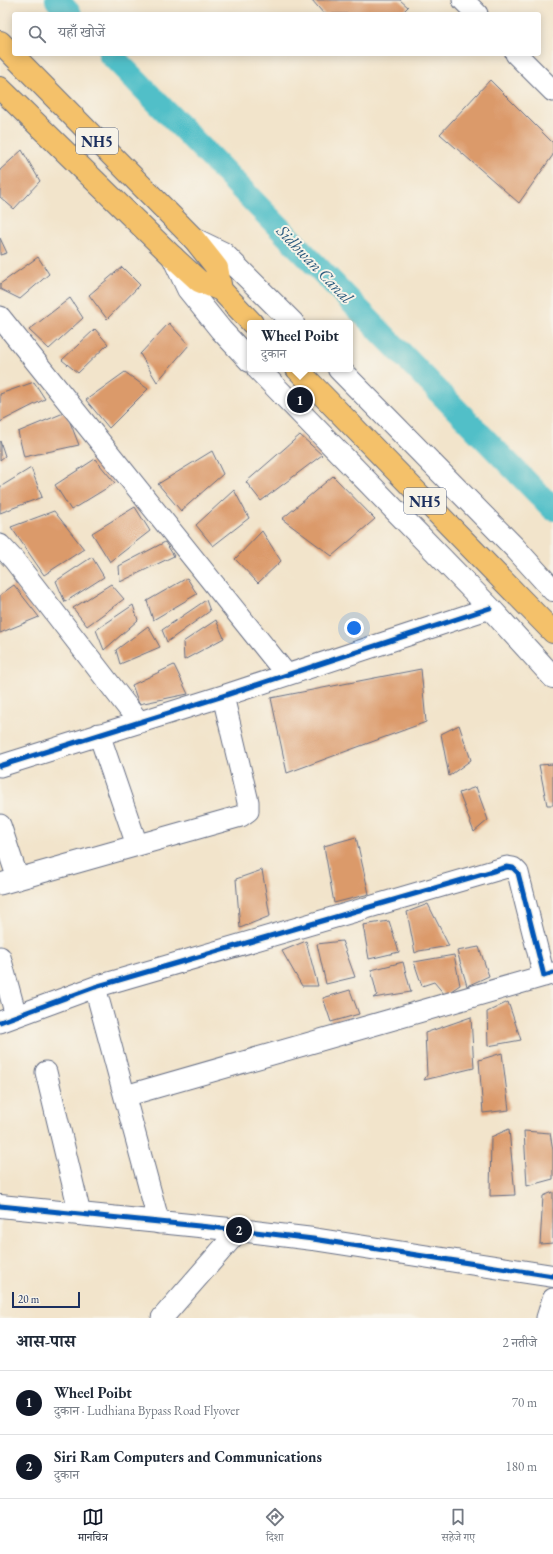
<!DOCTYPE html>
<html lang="hi">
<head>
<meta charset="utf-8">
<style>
  body { margin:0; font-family:"EB Garamond","Noto Serif Devanagari",serif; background:#f6f6f7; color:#1f2937 }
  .scale { position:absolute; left:12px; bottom:10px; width:68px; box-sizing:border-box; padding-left:4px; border:2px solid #1b2f5e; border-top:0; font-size:11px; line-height:14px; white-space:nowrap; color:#1b2f5e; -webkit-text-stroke:3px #f7f3e8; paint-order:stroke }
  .you { position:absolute; left:354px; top:628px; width:14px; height:14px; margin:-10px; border:3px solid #fff; border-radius:50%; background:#1a73e8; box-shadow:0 0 0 6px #1a73e833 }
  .badge { display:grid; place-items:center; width:26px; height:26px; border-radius:50%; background:#111827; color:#fff; font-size:13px; font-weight:700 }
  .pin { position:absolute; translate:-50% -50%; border:2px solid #fff; box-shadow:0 1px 4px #0006 }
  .popup { position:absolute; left:247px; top:320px; width:106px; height:52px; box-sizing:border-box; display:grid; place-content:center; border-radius:4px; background:#fff; filter:drop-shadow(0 1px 3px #0005); font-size:13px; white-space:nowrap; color:#747a83 }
  .popup b { font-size:15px; color:#1f2937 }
  .popup::after { content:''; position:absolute; left:50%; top:100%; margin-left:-8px; border:8px solid transparent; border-top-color:#fff }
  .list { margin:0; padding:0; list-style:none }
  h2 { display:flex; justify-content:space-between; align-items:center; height:52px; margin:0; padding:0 16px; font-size:17px }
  h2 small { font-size:13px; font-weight:400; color:#747a83 }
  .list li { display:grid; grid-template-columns:26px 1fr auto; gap:12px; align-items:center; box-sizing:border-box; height:64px; padding:0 16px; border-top:1px solid #e0e1e3 }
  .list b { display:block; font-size:15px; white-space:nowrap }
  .list p { margin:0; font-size:13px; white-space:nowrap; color:#747a83 }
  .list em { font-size:13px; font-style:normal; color:#747a83 }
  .icon { flex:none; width:22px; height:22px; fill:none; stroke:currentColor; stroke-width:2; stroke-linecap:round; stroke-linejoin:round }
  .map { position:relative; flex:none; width:553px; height:1318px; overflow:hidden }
  .search { position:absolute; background:#fff; box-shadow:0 2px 10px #0003; left:12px; right:12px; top:12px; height:44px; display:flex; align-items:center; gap:10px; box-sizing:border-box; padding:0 14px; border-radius:4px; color:#747a83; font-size:15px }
  .sheet { height:180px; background:#fff }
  nav { display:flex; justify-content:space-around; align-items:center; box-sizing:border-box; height:56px; border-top:1px solid #e0e1e3; background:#fff; font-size:11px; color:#747a83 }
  nav a { display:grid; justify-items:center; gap:2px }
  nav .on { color:#111827 }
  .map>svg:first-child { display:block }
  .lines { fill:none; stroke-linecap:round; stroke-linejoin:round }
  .canal { stroke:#51bfc8; stroke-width:24 }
  .building { fill:#db9a6a }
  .minor-casing { stroke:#666e84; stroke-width:23 }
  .tertiary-casing { stroke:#666e84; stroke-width:24 }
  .trunk-casing { stroke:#666e84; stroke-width:24 }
  .minor { stroke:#fff; stroke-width:21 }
  .tertiary { stroke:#fff; stroke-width:22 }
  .trunk { stroke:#f4c16a; stroke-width:22 }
  .cycleway-casing { stroke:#f7f3e8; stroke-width:8 }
  .cycleway { stroke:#0057b8; stroke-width:5 }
  .labels { text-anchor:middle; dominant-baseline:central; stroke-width:4; stroke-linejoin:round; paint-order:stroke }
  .shield { fill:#f7f3e8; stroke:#5d6a87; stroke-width:1 }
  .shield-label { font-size:15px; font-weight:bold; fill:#1b2f5e }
  .water-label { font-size:17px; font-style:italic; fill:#2b5a7e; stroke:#f7f3e8 }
</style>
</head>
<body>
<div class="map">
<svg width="553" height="1318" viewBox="0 0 553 1318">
  <rect width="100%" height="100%" fill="#f7f3e8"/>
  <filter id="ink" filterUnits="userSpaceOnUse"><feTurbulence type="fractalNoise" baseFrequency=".025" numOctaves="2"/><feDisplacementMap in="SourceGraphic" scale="8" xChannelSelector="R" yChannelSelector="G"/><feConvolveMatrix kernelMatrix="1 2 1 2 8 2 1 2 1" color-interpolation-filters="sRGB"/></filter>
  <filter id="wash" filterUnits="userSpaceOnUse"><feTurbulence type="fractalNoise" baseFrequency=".012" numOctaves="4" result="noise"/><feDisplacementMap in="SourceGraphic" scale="16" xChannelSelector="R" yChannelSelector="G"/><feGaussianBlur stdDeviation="0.9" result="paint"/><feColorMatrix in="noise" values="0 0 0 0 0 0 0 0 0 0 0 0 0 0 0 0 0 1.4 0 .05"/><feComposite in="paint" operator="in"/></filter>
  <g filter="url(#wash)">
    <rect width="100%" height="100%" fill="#f2e4cb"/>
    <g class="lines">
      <!-- canal -->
      <path class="canal" d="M57 0 70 14
        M110 54 553 509"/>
    </g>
    <g id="blocks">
      <!-- building -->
      <path class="building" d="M312 0H400L408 7 401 14H324Z
        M490 80 553 143V155L519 203 440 134Z
        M22 150 40 181 14 209 0 197V170Z
        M0 238 7 253 0 255Z
        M38 257 49 274 20 299 0 289V284Z
        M122 267 140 285 107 319 89 295Z
        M70 298 83 318 49 349 29 330Z
        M169 323 189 345 157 382 140 354Z
        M95 329 108 344 78 373 62 360Z
        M125 372 148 389 109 428 86 400Z
        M34 382 45 399 0 422V394Z
        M66 412 79 445 24 457 18 432Z
        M300 435 322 455 261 501 246 482Z
        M0 441 5 456 0 460Z
        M212 451 223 474 181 511 158 484Z
        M95 459 115 483 71 510 55 485Z
        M31 468 42 497 0 513V487Z
        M333 476 375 519 332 556 282 519Z
        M234 490 249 518 213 546 196 525Z
        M135 507 150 531 110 562 92 533Z
        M54 511 84 549 44 575 11 527Z
        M262 531 281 561 258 583 235 559Z
        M165 542 174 556 120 582 119 566Z
        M92 557 104 577 65 602 56 581Z
        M187 578 197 594 153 620 147 601Z
        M111 584 124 599 87 626 73 608Z
        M14 585 39 617 0 633V595Z
        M206 600 210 611 167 642 162 630Z
        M133 605 138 620 104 650 96 630Z
        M216 620 224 638 184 660 183 642Z
        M148 626 160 647 120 664 116 650Z
        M174 665 188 694 139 704 132 685Z
        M421 669 426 722 287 773 271 698Z
        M459 725 471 760 449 776 441 734Z
        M553 764V805H547L539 765Z
        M476 787 488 820 474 832 459 793Z
        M356 837 369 894 334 903 324 846Z
        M262 870 270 916 240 928 236 879Z
        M428 904 449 946 419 951 415 953 407 912Z
        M389 921 399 952 369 959 363 925Z
        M306 941 318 986H302L282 951Z
        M342 941 355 977 326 984 317 944Z
        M479 947 489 976 467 986 457 951Z
        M454 955 460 985 445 995 434 982 422 986 414 962Z
        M403 962 411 992 373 998 377 995 371 970Z
        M350 990 359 1014 331 1022 323 998Z
        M508 1002 521 1040 488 1046 487 1012Z
        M471 1017 474 1068 424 1080 427 1075 425 1033Z
        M502 1053 509 1110 483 1113 479 1060Z
        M509 1129 515 1195 490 1196 491 1137Z
        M524 1131 550 1133 553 1150V1179L527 1186Z
        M553 1192V1243L540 1244 543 1196Z"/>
    </g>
  </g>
  <g filter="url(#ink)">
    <use href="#blocks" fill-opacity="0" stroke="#666e84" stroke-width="1"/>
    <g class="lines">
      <defs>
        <path id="minor" d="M463 0 477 14
          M516 54 553 91
          M0 317 286 674
          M0 545 14 560 139 722
          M99 734 137 845
          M0 766 223 696 490 608
          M0 825 18 879
          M0 884 241 816 248 811V802L223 696
          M0 957 16 1016
          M95 987 159 1223
          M0 1022 95 987 507 867 513 868 518 873 544 976 553 973
          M46 1072 80 1214
          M125 1096 544 976
          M162 1318 239 1230
          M547 1318 553 1299"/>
        <path id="tertiary" d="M194 239 223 253 293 323
          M173 257 188 289 221 330 250 361
          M258 369 490 608 553 677
          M339 369 515 548 553 590
          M0 1206 239 1230 313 1239 553 1276"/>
        <path id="trunk" d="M0 42 194 239 217 268 221 290
          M0 88 173 257 199 281 221 290 252 323
          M297 369 553 632"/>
      </defs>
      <!-- minor casing -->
      <use href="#minor" class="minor-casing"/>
      <!-- tertiary casing -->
      <use href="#tertiary" class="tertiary-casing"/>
      <!-- trunk casing -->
      <use href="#trunk" class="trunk-casing"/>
      <!-- minor -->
      <use href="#minor" class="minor"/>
      <!-- tertiary -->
      <use href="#tertiary" class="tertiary"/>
      <!-- trunk -->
      <use href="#trunk" class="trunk"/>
      <defs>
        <path id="cycleway" d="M0 766 223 696 490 608
          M0 1022 95 987 507 867 513 868 518 873 544 976 553 973
          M0 1206 239 1230 313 1239 553 1276"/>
      </defs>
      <!-- cycleway casing -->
      <use href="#cycleway" class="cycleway-casing"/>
      <!-- cycleway -->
      <use href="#cycleway" class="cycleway"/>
    </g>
  </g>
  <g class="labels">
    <!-- shield labels -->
    <g class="shield">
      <rect x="76" y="128" width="42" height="26" rx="3"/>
      <rect x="404" y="488" width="42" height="26" rx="3"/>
    </g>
    <g class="shield-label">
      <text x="97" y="141">NH5</text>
      <text x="425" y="501">NH5</text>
    </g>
    <!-- water labels -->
    <g class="water-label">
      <text transform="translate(315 264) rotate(46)">Sidhwan Canal</text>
    </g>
  </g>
</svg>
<div class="scale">20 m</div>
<div class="you"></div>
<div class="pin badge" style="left:300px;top:400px">1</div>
<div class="popup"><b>Wheel Poibt</b>दुकान</div>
<div class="pin badge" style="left:239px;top:1230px">2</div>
<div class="search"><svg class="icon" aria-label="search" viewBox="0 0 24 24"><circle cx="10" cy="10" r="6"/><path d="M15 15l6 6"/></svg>यहाँ खोजें</div>
</div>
<section class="sheet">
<h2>आस-पास<small>2 नतीजे</small></h2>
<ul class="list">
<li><span class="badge">1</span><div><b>Wheel Poibt</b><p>दुकान · Ludhiana Bypass Road Flyover</p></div><em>70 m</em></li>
<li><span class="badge">2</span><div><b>Siri Ram Computers and Communications</b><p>दुकान</p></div><em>180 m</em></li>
</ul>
</section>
<nav>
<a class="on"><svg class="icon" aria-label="map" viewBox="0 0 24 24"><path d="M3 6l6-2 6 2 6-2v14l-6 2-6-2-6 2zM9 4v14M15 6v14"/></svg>मानचित्र</a>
<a><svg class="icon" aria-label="directions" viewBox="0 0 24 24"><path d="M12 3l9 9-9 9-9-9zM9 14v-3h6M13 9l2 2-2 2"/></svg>दिशा</a>
<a><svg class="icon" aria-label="saved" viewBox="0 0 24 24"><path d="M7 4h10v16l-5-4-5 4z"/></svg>सहेजे गए</a>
</nav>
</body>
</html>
